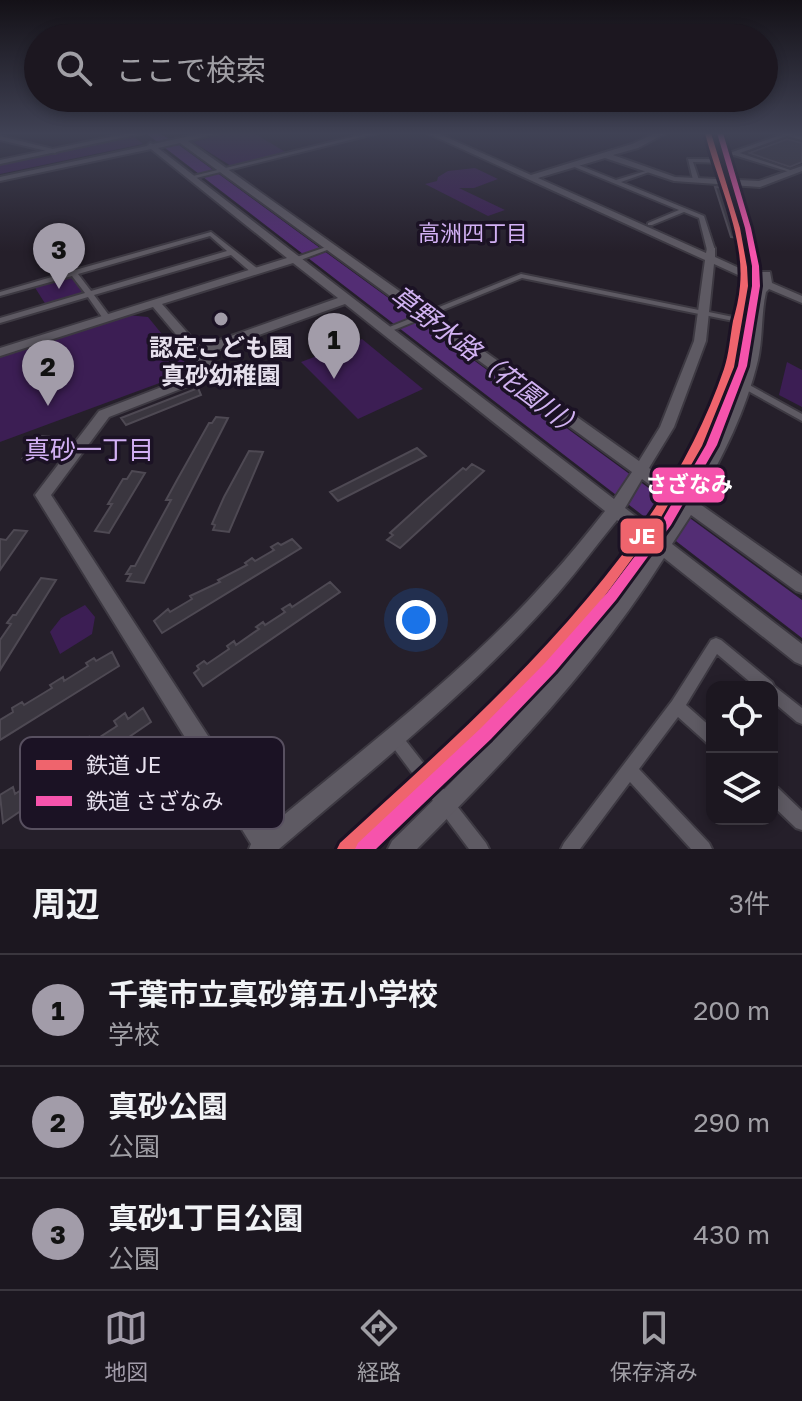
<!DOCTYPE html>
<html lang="ja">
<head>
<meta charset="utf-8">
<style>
  body { margin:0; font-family:"Golos Text","Noto Sans JP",sans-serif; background:#29242d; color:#f1f3f6 }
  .controls { position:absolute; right:24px; bottom:24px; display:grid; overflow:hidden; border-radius:16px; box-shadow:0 4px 12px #0003 }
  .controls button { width:72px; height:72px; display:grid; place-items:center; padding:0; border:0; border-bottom:2px solid #3a363e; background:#1c1720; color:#f1f3f6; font:40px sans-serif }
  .you { position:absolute; left:416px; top:620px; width:28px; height:28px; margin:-20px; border:6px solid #fff; border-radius:50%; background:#1a73e8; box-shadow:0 0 0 12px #1a73e833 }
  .badge { display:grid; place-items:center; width:52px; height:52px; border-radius:50%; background:#a29ca9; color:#111; font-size:26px; font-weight:700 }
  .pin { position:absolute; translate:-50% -66px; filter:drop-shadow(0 2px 4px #0008) }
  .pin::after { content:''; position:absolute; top:42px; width:28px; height:24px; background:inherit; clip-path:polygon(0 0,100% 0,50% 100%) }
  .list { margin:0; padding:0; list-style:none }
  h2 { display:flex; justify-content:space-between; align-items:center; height:104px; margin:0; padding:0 32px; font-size:34px }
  h2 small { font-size:26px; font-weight:400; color:#a09fa5 }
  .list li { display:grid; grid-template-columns:52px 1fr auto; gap:24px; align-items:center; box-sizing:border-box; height:112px; padding:0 32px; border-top:2px solid #3a363e }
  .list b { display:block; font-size:30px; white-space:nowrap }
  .list p { margin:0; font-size:26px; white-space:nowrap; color:#a09fa5 }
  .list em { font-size:26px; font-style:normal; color:#a09fa5 }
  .icon { flex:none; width:44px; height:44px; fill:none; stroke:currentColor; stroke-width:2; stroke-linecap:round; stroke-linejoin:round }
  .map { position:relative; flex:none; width:802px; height:849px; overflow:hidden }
  .search { position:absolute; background:#1c1720; box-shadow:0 4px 12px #0003; left:24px; right:24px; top:24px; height:88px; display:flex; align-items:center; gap:20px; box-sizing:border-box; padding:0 28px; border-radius:44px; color:#a09fa5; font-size:30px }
  .sheet { height:440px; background:#1c1720 }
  nav { display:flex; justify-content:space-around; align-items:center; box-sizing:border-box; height:112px; border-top:2px solid #3a363e; background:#1c1720; font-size:22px; color:#a09fa5 }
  nav a { display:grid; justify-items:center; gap:4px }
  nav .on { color:#a29ca9 }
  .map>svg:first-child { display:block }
  .green { fill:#3c1e54 }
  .water { fill:#532d74 }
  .building { fill:#3a363f; stroke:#4e4953; stroke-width:2 }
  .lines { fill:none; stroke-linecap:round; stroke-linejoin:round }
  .street-casing { stroke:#3d3942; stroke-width:4 }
  .secondary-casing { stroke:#3d3942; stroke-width:4 }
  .street { fill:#5e5a63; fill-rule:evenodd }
  .secondary { fill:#5e5a63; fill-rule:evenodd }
  .rail-1-casing { stroke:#1b1224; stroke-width:6 }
  .rail-2-casing { stroke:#1b1224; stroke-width:6 }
  .rail-1 { fill:#ef646d; fill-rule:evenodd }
  .rail-2 { fill:#f653ac; fill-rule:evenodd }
  .poi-dot { fill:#a29ca9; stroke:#1b1224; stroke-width:3 }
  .labels { text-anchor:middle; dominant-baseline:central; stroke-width:7; stroke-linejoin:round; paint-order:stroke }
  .far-neighbourhood-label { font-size:22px; fill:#d2b0f4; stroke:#1b1224 }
  .poi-label { font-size:24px; font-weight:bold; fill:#e6e0ed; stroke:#1b1224 }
  .water-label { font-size:26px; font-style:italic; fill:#d1b2f2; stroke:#1b1224 }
  .neighbourhood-label { font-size:26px; fill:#d2b0f4; stroke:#1b1224 }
  .key { fill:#1b1224; stroke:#585060; stroke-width:2 }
  .key-label { font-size:22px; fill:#e6e0ed }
  .line-badge { stroke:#1b1224; stroke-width:3 }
  .badge-label { font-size:22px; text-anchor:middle; font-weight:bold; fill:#fff }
</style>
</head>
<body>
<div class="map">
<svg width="802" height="849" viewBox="0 0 802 849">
  <rect width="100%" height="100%" fill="#251f2a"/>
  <!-- green -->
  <path class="green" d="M226 133H254L287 153 231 166 193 142Z
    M134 137 143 144 0 174V164Z
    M475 168 498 179 474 188H459L505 210 488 216 425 184 437 181 438 177 448 171Z
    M72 276 84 292 46 305 34 286Z
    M127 315 148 317 192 371 0 442V355Z
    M362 339 423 389 358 419 301 362Z
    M787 362 802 370V407L779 395Z
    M85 605 95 617 92 634 60 654 50 632 61 618Z"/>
  <!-- water -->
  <path class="water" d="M140 133H159L179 145 802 600V638L147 134Z"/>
  <!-- building -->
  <path class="building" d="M787 139 802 143V162L790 167 749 153Z
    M715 187 738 188 753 239 731 237Z
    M198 388 201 395 126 425 121 418Z
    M216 417 228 418 144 583 127 581 131 574H126L131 566H135L171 500H166L177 480 209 423H212Z
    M42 436 63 438 52 452 41 451 35 459 23 458Z
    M417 448 426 456 338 501 330 492Z
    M249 451 263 452 229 532 213 530 215 525 212 524 224 497Z
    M472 464 484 471 400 548 387 540 393 535 390 533 424 502 463 468 466 470Z
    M132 471 145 473 109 533 95 531 112 504H108L123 479H127Z
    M14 530 27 531 0 570V539L6 540Z
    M292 539 301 548 162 633 154 621 168 609 170 612 192 599 190 596 220 582 218 580 247 565 245 563 252 558 255 561 274 550 271 547 278 543 281 545Z
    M41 578 56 580 0 670V640L11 624 7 623 13 615H16Z
    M330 582 340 592 203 686 194 673 199 669 197 666 204 661 207 664 229 649 227 646 234 641 236 645 259 629 256 627 263 622 265 625 285 612 282 609 290 604 292 607Z
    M112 652 119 666 0 740V720L13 712 12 708 22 702 24 705 52 688 50 685 63 677 64 681 88 666 86 663 94 658 96 661Z
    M143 708 151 722 3 823 0 795 13 787 15 794 42 776 39 770 52 762 55 767 81 750 78 744 89 737 92 742 117 726 114 721 125 713 128 719Z"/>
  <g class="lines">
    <defs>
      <path id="street" d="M368 133H378L192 179 189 177Z
        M786 133 792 134 740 153 793 171V173L734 155 729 157 738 183 733 182 726 163 693 162 699 180 696 182 693 180 688 159H724V155Z
        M0 136 57 150 58 151 55 153 0 140Z
        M572 164H576L616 180 649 170V172L621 182 704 216 715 250 711 252 707 250 699 218 684 212 652 225H648V223L679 210 572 166Z
        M211 232 258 269V273H252L231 255 94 295 111 318 110 320H104L88 297 0 323V318L85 293 72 276 0 296V292L69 272 62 263 63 261H69L75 270ZM210 236 227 251 91 291 78 274Z
        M329 246 335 247 298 261 291 259Z
        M521 274 758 322 762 324 758 326 522 278 389 332 386 333 382 330Z
        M744 382 802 414V421L741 387 739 385 741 383Z
        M716 638 721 640 772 682 774 686 802 708V724L797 722 772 701V687H756L717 654 686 705 712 728V746L707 743 678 717 639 769 709 843 712 849H691L630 782 580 849H561L564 843 672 701 711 640Z
        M394 729 399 732 486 843 489 849H469L389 742 386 737 389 732Z
        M772 786 778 788 802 811V830L796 828 772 805Z"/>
      <path id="secondary" d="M129 133H144L0 164V160Z
        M204 133H219L188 141 639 461 660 427 694 341 705 260 427 133H437L531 175 632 144 656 133H666L638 148 613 155 675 177 759 181 802 166V171L760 187 674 181 605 158 538 178 706 253 707 248H715V257L761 278 762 272H770L772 283 802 296V303L769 289 766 292C761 314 763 338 758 360 746 411 723 456 697 502L802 576V593L796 591 691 515 672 544 802 644V665L795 662 664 558C596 666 507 759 417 849H388L392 841C482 753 568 663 643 561L652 548 617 520C597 544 579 569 559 592 476 687 375 767 279 849H249L251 844 35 495 99 411 206 370 153 307 0 356V348L287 258 151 149 0 181V177L147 146 150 143 153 144ZM180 143 632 472 614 499 158 148ZM293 263 338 298 200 347 162 304ZM714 264 760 285 754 297 750 341 736 392 715 442 686 494 649 468 674 427 706 341ZM345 304 605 511C586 535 567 559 546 581 464 673 363 749 268 828L51 495 109 417 219 374 220 371 206 354ZM642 479 679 506 660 535 625 508Z
        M784 133 802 136V140L784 135Z"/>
    </defs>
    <!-- street casing -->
    <use href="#street" class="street-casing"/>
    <!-- secondary casing -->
    <use href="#secondary" class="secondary-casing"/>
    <!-- street -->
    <use href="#street" class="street"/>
    <!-- secondary -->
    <use href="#secondary" class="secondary"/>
    <defs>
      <path id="rail-1" d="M705 133H711L740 228 747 267 748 286 734 367 702 446 656 526 601 601 539 672 475 738 358 849H337L340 843C485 710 659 560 724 369 729 354 730 337 733 321 736 310 739 298 740 286 745 236 717 181 705 133Z"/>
      <path id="rail-2" d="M717 133H723L751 228 759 266 760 286 747 366 717 445 671 525 616 600 555 672 491 739 376 849H355L358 843 481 728 545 663 607 593 663 519 706 445 738 366 752 286V266L745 228Z"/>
    </defs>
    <!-- rail-1 casing -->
    <use href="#rail-1" class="rail-1-casing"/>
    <!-- rail-2 casing -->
    <use href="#rail-2" class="rail-2-casing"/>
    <!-- rail-1 -->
    <use href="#rail-1" class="rail-1"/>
    <!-- rail-2 -->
    <use href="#rail-2" class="rail-2"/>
  </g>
  <!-- sky -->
  <linearGradient id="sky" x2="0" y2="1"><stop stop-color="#141117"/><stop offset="0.53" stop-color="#404255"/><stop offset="1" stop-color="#404255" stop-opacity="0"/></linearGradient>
  <rect width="802" height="252" fill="url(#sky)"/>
  <!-- markers -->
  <circle class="poi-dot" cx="221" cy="319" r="8"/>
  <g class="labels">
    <!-- far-neighbourhood labels -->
    <g class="far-neighbourhood-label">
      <text x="473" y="232">高洲四丁目</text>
    </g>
    <!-- poi labels -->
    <g class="poi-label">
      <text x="221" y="346">認定こども園<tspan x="221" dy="28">真砂幼稚園</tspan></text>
    </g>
    <!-- water labels -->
    <g class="water-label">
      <text transform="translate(488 362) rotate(37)">草野水路（花園川）</text>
    </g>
    <!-- neighbourhood labels -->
    <g class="neighbourhood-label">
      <text x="89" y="449">真砂一丁目</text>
    </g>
  </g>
  <!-- legend -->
  <rect x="20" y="737" width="264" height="92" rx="12" class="key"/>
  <rect x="36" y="760" width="36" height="10" fill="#ef646d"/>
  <rect x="36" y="796" width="36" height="10" fill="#f653ac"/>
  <g class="key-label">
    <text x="86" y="773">鉄道 JE</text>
    <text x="86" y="809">鉄道 さざなみ</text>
  </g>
  <g class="line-badge">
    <rect x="651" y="466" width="75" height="38" rx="8" fill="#f653ac"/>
    <rect x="619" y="517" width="46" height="38" rx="8" fill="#ef646d"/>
  </g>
  <g class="badge-label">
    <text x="689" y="492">さざなみ</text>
    <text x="642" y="544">JE</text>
  </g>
</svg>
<div class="controls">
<button><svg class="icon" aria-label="locate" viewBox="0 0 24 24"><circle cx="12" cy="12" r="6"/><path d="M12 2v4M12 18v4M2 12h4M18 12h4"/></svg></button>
<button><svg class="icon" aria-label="layers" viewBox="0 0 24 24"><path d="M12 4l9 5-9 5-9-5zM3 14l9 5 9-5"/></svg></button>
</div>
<div class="you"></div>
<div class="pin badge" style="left:334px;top:379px">1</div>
<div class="pin badge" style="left:48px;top:406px">2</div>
<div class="pin badge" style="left:59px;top:289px">3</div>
<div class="search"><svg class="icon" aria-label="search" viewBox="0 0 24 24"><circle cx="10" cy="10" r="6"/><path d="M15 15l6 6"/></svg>ここで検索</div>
</div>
<section class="sheet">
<h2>周辺<small>3件</small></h2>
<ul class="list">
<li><span class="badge">1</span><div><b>千葉市立真砂第五小学校</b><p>学校</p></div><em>200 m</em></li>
<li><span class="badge">2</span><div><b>真砂公園</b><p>公園</p></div><em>290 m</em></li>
<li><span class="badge">3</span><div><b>真砂1丁目公園</b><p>公園</p></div><em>430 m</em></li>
</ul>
</section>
<nav>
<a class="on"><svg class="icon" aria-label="map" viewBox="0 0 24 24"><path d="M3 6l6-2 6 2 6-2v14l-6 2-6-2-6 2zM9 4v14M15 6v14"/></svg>地図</a>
<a><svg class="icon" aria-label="directions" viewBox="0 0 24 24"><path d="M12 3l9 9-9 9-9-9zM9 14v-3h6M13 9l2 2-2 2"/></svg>経路</a>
<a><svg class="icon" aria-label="saved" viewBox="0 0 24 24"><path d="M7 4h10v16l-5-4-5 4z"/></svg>保存済み</a>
</nav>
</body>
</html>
